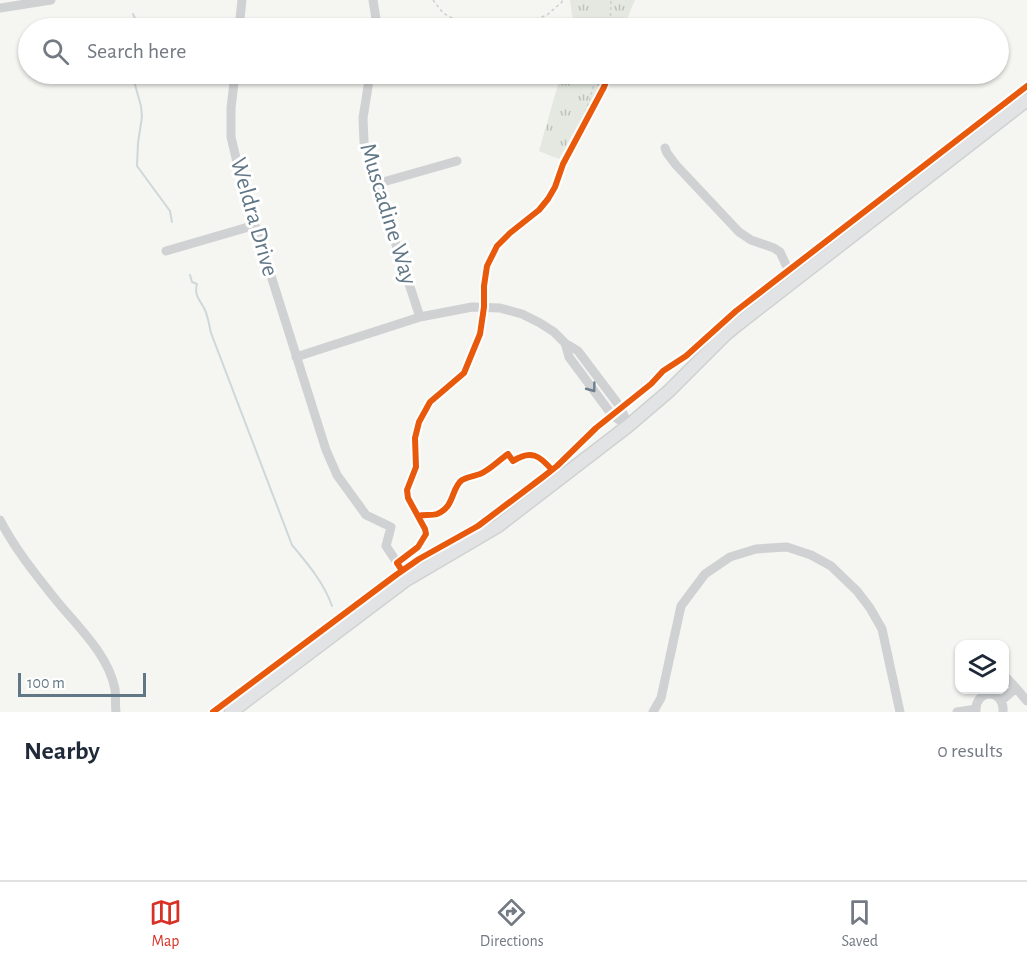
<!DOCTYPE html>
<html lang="en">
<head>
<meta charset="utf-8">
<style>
  body { margin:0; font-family:"Alegreya Sans",sans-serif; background:#f2f2f3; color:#1f2937 }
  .controls { position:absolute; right:18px; bottom:18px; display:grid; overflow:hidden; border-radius:12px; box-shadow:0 2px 4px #0004 }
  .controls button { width:54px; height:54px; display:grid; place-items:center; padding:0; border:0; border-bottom:2px solid #e0e1e3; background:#fff; color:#1f2937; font:30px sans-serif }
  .scale { position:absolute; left:18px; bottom:15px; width:128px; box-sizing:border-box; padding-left:6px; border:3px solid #617786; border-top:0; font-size:16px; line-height:21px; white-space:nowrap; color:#617786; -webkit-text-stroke:4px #fff; paint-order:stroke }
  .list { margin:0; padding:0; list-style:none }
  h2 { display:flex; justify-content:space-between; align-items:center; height:78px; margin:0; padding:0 24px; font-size:26px }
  h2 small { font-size:20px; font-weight:400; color:#747a83 }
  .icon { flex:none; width:33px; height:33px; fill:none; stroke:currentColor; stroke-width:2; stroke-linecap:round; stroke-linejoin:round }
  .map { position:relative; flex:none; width:1027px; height:712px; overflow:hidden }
  .search { position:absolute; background:#fff; box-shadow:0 2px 4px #0004; left:18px; right:18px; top:18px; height:66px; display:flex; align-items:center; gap:15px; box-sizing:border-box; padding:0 21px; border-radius:33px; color:#747a83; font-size:22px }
  .sheet { height:168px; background:#fff }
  nav { display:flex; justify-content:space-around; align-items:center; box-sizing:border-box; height:84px; border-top:2px solid #e0e1e3; background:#fff; font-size:16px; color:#747a83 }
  nav a { display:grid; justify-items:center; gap:3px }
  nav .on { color:#d93025 }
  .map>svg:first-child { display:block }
  .grass { fill:url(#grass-tufts) }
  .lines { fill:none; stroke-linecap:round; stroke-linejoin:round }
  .stream { stroke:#ced8da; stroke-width:2 }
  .major-casing { stroke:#d0d2d2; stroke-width:15 }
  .path { stroke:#cdcece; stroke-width:1.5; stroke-dasharray:3 3; stroke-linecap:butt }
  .minor { stroke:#d0d1d2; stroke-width:9 }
  .major { stroke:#e2e3e4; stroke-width:12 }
  .cycleway-casing { stroke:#fff; stroke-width:10 }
  .cycleway { stroke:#e8590c; stroke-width:6 }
  .oneway { stroke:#6c808e }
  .labels { text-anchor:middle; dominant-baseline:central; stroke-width:6; stroke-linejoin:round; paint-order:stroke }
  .street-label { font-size:24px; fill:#617786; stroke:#fff }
</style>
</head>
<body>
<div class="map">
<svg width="1027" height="712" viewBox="0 0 1027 712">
  <defs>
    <pattern id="grass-tufts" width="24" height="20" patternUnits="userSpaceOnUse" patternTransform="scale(1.5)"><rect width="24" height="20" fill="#e4e8e0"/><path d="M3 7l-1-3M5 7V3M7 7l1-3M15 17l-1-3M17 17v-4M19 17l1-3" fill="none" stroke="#bcc1bb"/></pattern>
  </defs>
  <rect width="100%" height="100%" fill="#f5f5f2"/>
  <!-- grass -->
  <path class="grass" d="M570 0H635L623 28H574Z
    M561 74H604L599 87 559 159 539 151Z"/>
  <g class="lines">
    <!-- stream -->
    <path class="stream" d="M133 14 138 25 137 28
      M132 74 141 106 142 117 138 143 137 166 170 211 172 222
      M190 275 192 282 197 284C194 295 199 299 204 308 208 315 209 325 211 333L292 545C308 564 324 583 332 606"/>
    <defs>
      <path id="major" d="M231 712 406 580 498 526 628 426 669 391 725 335 737 325 1027 100"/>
    </defs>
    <!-- major casing -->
    <use href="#major" class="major-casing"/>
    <!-- path -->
    <path class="path" d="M433 0 443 13 463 24 494 28H511L526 23 547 15 562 2V0
      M610 28 611 0
      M579 135 597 74"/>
    <!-- minor -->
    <path class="minor" d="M373 0 376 19 375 28
      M0 8 51 0
      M239 28 242 0
      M235 74 231 108V137L236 158 255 225 326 450 337 475 366 515 391 527 386 546 402 570 406 580
      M370 74 363 118 364 142 376 184 420 317
      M665 148 667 153 676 165 739 232 751 240 774 248 780 252 794 282
      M376 184 457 161
      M166 251 255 225
      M565 343 569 357 612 415 628 426
      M296 357 420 317 472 307 500 308 522 314 540 323 554 332 565 343 578 351 621 408 628 426
      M0 520C15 549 36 575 56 600 78 627 108 654 115 689 116 696 115 705 116 712
      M1004 675 1016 688
      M1002 700 1016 688 1027 701
      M653 712 661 698 681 606 705 574 730 557 756 549 787 547 811 555 831 566 857 591 870 608 882 629 900 712
      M957 712 976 709
      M976 712C974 688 1005 688 1003 712"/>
    <!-- major -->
    <use href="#major" class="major"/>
    <defs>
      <path id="cycleway" d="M418 516C424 514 431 516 437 514 455 507 451 488 462 480 467 477 474 476 480 474 490 470 499 460 508 454L513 461C531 449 540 456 552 470
        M401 569 397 563 418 547 426 534 425 529 408 498 407 490 416 467 415 438 419 422 430 402 464 373 480 334 484 307V286L487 266 497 246 510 233 539 210 548 199 555 187 563 164 604 87 609 74
        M213 712 396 575 419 559 478 526 543 477 557 466 596 428 651 384 663 371 686 356 736 311 1027 86"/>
    </defs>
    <!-- cycleway casing -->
    <use href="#cycleway" class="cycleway-casing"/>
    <!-- cycleway -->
    <use href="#cycleway" class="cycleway"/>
  </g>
  <!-- one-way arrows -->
  <defs><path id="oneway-chevron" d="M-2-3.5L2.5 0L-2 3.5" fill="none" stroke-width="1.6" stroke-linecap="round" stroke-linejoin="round" transform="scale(1.5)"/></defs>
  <use class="oneway" href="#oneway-chevron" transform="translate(592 388) rotate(53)"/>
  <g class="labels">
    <!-- street labels -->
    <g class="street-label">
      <text transform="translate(388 214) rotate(73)">Muscadine Way</text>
      <text transform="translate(254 217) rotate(74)">Weldra Drive</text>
    </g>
  </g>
</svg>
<div class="controls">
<button><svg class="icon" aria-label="layers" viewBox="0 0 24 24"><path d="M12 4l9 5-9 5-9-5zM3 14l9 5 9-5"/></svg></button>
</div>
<div class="scale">100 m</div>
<div class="search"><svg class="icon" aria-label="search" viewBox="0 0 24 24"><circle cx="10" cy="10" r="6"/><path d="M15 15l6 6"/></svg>Search here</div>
</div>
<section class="sheet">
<h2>Nearby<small>0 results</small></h2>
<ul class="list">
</ul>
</section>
<nav>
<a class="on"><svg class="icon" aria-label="map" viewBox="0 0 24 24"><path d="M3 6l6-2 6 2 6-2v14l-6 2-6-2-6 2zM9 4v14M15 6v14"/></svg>Map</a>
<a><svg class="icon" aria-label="directions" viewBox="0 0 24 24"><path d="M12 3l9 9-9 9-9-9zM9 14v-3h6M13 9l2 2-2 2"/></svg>Directions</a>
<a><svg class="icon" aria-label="saved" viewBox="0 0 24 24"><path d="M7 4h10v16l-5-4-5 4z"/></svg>Saved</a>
</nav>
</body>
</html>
